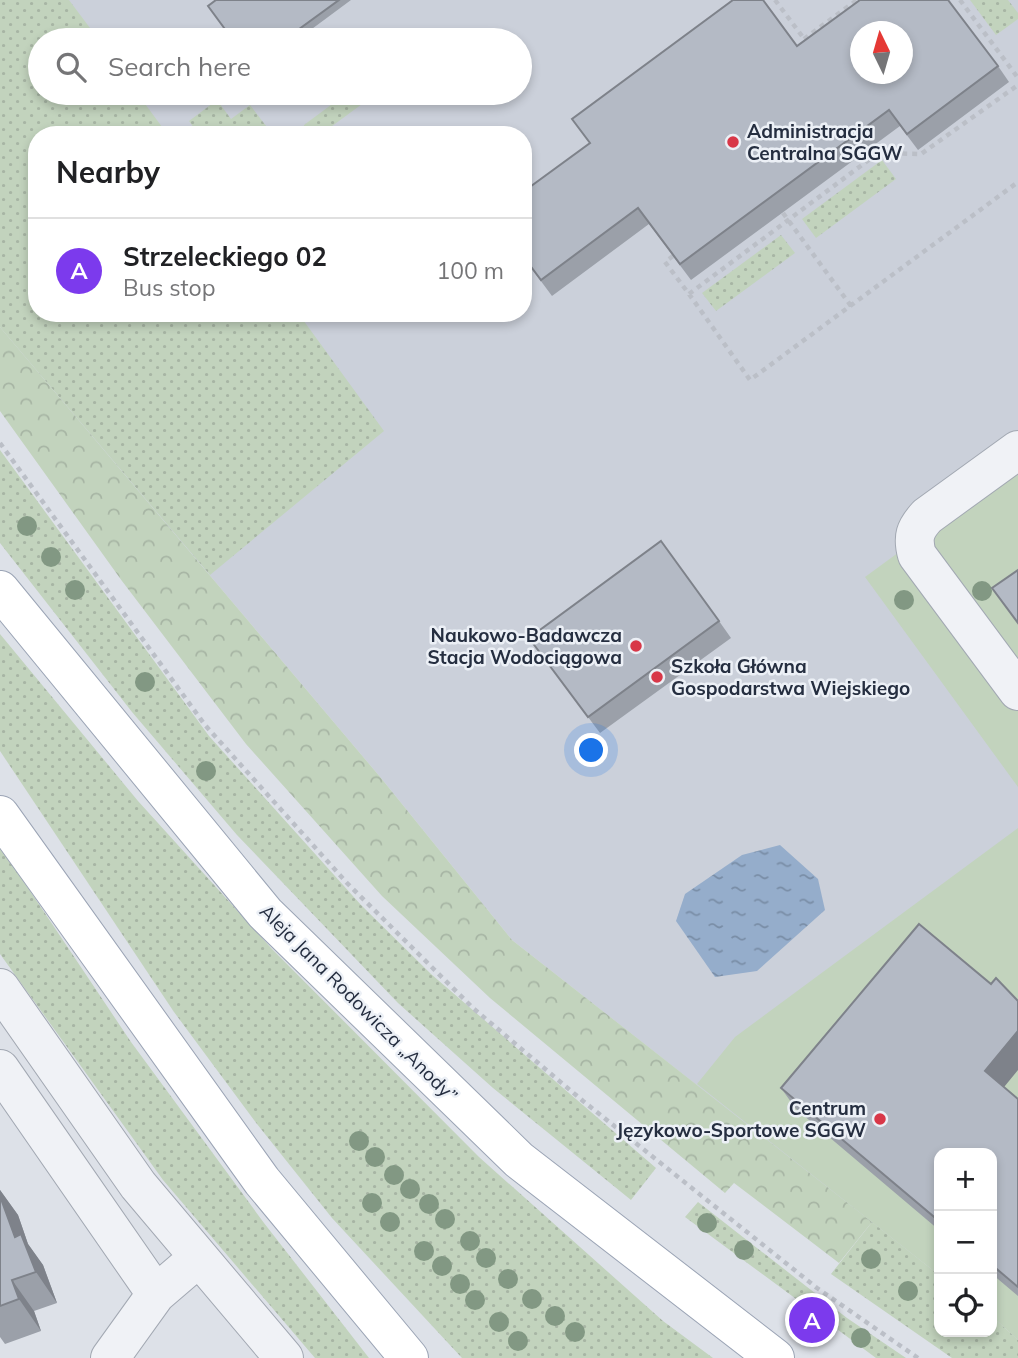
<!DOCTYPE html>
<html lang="en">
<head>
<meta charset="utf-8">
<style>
  body { margin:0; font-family:Mulish,sans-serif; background:#f2f2f2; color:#202124 }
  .controls { position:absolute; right:21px; bottom:21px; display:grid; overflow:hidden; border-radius:14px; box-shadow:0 4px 10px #0003 }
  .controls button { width:63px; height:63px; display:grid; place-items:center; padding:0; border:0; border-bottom:2px solid #e0e0e0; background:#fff; color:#202124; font:35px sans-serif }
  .compass { position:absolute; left:850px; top:21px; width:63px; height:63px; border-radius:50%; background:#fff; box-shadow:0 4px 10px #0003; rotate:355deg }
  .you { position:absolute; left:592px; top:751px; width:24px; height:24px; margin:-18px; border:5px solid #fff; border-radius:50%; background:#1a73e8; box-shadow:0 0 0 10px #1a73e833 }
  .badge { display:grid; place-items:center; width:46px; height:46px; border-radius:50%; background:#7c3aed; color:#fff; font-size:23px; font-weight:700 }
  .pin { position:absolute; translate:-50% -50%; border:4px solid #fff; box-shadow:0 2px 7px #0006 }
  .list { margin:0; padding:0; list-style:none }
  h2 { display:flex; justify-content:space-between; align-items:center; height:91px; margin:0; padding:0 28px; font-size:30px }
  h2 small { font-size:23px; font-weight:400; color:#757577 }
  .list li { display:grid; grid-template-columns:46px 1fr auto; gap:21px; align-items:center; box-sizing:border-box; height:105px; padding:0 28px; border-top:2px solid #e0e0e0 }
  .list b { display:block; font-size:26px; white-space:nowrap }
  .list p { margin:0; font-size:23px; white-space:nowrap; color:#757577 }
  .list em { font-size:23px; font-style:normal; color:#757577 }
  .icon { flex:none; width:38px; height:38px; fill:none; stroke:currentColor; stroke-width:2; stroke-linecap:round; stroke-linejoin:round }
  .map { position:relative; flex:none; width:1018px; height:1358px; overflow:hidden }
  .search { position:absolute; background:#fff; box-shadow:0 4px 10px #0003; left:28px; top:28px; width:504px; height:77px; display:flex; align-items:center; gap:18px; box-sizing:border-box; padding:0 24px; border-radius:38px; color:#757577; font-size:26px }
  .panel { position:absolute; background:#fff; box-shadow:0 4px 10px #0003; left:28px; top:126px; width:504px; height:196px; border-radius:28px }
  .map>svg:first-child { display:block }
  .built { fill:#cbd0da; fill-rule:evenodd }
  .green { fill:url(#green-dots) }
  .forest { fill:url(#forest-crowns) }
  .pitch { fill:#c2d3bd }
  .water { fill:url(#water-ripples) }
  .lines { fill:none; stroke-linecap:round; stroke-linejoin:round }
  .minor-casing { stroke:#a2a8b2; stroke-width:40 }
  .major-casing { stroke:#9ba4b5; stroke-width:40 }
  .path { stroke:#bbbfc7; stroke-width:4.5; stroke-dasharray:5 5; stroke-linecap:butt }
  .minor { stroke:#f0f2f6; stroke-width:38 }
  .major { stroke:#fff; stroke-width:38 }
  .tree { fill:#829883 }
  .wall { fill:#9ba0a9 }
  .shaded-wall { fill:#7e828a }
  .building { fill:#b4bac5; stroke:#7e828a; stroke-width:2; fill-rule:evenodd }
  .poi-dot { fill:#d83748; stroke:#ecf0f6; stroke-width:2.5 }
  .labels { text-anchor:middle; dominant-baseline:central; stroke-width:5; stroke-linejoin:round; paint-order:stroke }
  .poi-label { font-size:19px; font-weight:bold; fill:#252e40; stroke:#ecf0f6; text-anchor:start }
  .street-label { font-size:19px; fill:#252e40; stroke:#ecf0f6 }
</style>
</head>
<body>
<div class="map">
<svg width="1018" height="1358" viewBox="0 0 1018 1358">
  <defs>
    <pattern id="green-dots" width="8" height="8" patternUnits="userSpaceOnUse" patternTransform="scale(1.75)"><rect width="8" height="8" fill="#c2d3bd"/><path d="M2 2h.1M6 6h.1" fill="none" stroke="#a7b5a4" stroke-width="1.8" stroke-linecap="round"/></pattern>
    <pattern id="forest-crowns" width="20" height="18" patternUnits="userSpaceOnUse" patternTransform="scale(1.75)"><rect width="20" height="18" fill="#c2d3bd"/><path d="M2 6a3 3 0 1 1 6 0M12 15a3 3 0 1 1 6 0" fill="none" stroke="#a7b5a4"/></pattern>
    <pattern id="water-ripples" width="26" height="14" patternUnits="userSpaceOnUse" patternTransform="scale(1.75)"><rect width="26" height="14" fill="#95adcb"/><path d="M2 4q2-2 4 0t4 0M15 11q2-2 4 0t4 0" fill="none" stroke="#798da6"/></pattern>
  </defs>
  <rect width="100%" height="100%" fill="#dde1e8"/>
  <!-- built -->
  <path class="built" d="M0 0H1018V1340L992 1316V1153H939V1275L512 940 381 778 0 327ZM860 32H902V74H860ZM40 40H520V93H40ZM37 135H523V313H37Z"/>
  <!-- green -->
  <path class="green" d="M0 0H69L99 40H40V93H137L168 135H37V313H298L384 431 210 575 0 327Z
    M970 0H1008L1018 13V19L996 35Z
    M347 93H377L320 135H303L304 125Z
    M217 100 231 119 250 105 273 135H199L189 121Z
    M882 160 896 179 816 238 802 219Z
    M781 235 795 253 716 311 702 293Z
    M0 450 209 736 361 905 431 974 656 1168 631 1200 493 1088 398 1003 237 835 132 712 0 543Z
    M0 634 138 801 272 949 479 1157 663 1321 713 1358H462L332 1218 257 1124 174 1012 0 751Z
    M0 846 131 1042 264 1223 369 1358H315L163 1180 0 954Z
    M698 1202 847 1318 906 1358H876L685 1217Z
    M872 1222 939 1275V1332H992V1316L1018 1340V1358H952L831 1274Z"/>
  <!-- forest -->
  <path class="forest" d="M0 327 381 778 512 940 872 1222 839 1263 734 1183 725 1193 490 998 382 896 246 744 122 581 0 411Z"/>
  <!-- pitch -->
  <path class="pitch" d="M1018 465V787L865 577Z
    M1018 828V1340L992 1316V1153H939V1275L697 1084 735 1037Z"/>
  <!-- water -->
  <path class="water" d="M780 845 818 879 825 910 757 971 715 977 676 921 685 894 742 855Z"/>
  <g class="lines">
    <defs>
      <path id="minor" d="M1018 450 927 516C915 529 912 537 917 555L1018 691
        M0 988 138 1185 284 1358
        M0 1069 156 1294
        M110 1358 156 1294 198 1258"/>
      <path id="major" d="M0 590 265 913 519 1160 775 1358
        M0 815 262 1181 409 1358"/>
    </defs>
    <!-- minor casing -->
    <use href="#minor" class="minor-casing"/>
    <!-- major casing -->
    <use href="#major" class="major-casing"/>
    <!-- path -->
    <path class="path" d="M775 0 808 44
      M960 0 1018 78
      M804 39 857 0
      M783 213 851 306
      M673 256 665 262 689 294 878 153 921 154 1018 85
      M689 294 750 380 1018 182
      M0 443 205 725 347 883 473 1008 583 1101 817 1288 918 1358"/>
    <!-- minor -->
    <use href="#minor" class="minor"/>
    <!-- major -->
    <use href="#major" class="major"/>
  </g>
  <!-- trees -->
  <g class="tree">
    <circle cx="27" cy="526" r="10"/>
    <circle cx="51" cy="557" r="10"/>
    <circle cx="75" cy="590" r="10"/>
    <circle cx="982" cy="591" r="10"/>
    <circle cx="904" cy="600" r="10"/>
    <circle cx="145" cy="682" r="10"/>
    <circle cx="206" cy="771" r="10"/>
    <circle cx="359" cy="1141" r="10"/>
    <circle cx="375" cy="1157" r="10"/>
    <circle cx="394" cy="1175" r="10"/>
    <circle cx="410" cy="1189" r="10"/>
    <circle cx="372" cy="1203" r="10"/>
    <circle cx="429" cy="1204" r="10"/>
    <circle cx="445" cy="1219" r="10"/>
    <circle cx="390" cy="1222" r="10"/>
    <circle cx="707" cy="1223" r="10"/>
    <circle cx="470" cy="1241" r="10"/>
    <circle cx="744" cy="1250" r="10"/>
    <circle cx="424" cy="1251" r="10"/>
    <circle cx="486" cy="1258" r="10"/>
    <circle cx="871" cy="1259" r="10"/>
    <circle cx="442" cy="1266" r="10"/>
    <circle cx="508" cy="1279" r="10"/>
    <circle cx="460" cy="1284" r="10"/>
    <circle cx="908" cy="1291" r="10"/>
    <circle cx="532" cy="1299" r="10"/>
    <circle cx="475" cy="1300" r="10"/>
    <circle cx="555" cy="1316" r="10"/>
    <circle cx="499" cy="1322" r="10"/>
    <circle cx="575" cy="1332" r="10"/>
    <circle cx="861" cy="1338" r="10"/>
    <circle cx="518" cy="1341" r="10"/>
  </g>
  <!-- wall -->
  <path class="wall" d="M216 0H351L297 40H233Z
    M797 46 998 66 1009 82 918 150 900 126 691 280 649 224 552 296 526 261 523 263V192Z
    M719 621 731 638 600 733 529 638Z
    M1004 1087 1018 1099V1296L992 1274V1153H939V1230L796 1109 781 1088Z
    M0 1190 18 1215 28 1244 43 1265 57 1303 34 1311 41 1331 5 1344 0 1337Z"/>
  <!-- shaded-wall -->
  <path class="shaded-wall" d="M1018 1031V1070L1000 1092 985 1071Z
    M0 1190 18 1215 28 1244 43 1265 57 1303 36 1272 15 1237 0 1196Z
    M12 1280 34 1311 41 1331 19 1299Z"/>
  <!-- building -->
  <path class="building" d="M216 0H339L284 40H233L208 6Z
    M733 0H763L797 46 860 0H948L998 66 907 134 889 110 680 264 638 208 541 280 523 256V192L590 143 572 119ZM860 32H902V74H860Z
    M661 541 719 621 588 717 529 638Z
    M1018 570V623L992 588Z
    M919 924 991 984 996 978 1018 1001V1031L985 1071 1018 1099V1287L992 1265V1153H939V1221L781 1088Z
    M0 1196 15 1237 21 1234 36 1272 12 1280 19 1299 0 1306Z"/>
  <!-- markers -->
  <g class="poi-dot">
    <circle cx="733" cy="142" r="7"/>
    <circle cx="636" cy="646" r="7"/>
    <circle cx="657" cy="677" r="7"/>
    <circle cx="880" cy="1119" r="7"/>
  </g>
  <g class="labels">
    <!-- poi labels -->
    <g class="poi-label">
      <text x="747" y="131">Administracja<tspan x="747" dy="22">Centralna SGGW</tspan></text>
      <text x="622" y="635" text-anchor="end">Naukowo-Badawcza<tspan x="622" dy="22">Stacja Wodociągowa</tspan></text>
      <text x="671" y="666">Szkoła Główna<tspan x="671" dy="22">Gospodarstwa Wiejskiego</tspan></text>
      <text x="866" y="1108" text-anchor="end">Centrum<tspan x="866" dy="22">Językowo-Sportowe SGGW</tspan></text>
    </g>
    <!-- street labels -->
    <g class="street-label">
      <text transform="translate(359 1003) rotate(45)">Aleja Jana Rodowicza „Anody”</text>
    </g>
  </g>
</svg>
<div class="controls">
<button>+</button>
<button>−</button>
<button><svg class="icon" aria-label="locate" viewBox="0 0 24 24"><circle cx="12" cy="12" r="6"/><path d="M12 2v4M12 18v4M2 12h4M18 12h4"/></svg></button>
</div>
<svg class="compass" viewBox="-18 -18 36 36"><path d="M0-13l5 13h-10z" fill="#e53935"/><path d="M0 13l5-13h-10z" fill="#757577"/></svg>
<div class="you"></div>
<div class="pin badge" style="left:812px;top:1320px">A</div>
<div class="search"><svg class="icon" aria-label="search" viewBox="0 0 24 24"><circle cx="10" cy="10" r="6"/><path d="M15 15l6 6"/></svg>Search here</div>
<section class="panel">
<h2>Nearby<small></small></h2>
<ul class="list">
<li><span class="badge">A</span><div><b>Strzeleckiego 02</b><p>Bus stop</p></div><em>100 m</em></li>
</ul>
</section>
</div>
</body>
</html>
